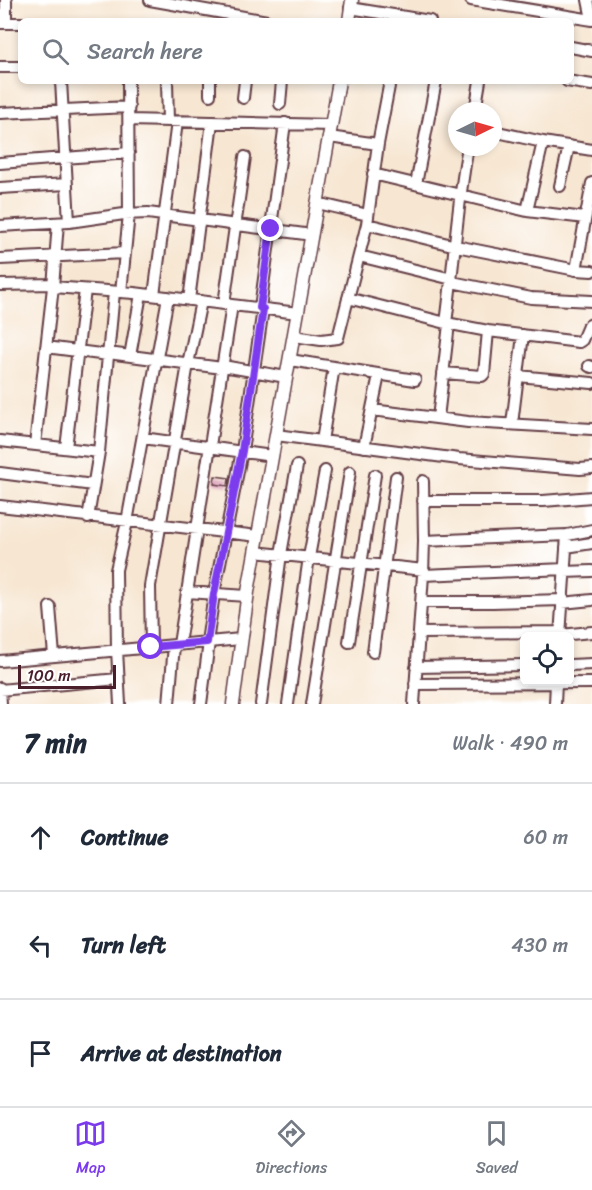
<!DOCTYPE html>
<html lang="en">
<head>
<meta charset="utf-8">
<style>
  body { margin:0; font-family:Sriracha,sans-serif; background:#f2f2f3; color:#1f2937 }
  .controls { position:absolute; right:18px; bottom:18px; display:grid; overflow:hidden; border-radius:9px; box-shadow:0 3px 9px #0003 }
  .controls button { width:54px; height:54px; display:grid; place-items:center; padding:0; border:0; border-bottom:2px solid #e0e1e3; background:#fff; color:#1f2937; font:30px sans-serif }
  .compass { position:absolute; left:448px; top:102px; width:54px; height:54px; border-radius:50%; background:#fff; box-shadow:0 3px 9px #0003; rotate:85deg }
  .scale { position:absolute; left:18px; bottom:15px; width:98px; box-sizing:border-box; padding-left:6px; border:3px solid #4a1f2b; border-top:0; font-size:16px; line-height:21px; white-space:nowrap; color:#4a1f2b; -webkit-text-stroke:4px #fff; paint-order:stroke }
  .stop { position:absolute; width:18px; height:18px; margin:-14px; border:4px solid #7c3aed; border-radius:50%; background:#fff }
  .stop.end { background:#7c3aed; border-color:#fff; box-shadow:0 2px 6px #0008 }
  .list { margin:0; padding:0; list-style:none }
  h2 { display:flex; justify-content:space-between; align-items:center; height:78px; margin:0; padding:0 24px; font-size:26px }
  h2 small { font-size:20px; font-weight:400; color:#747a83 }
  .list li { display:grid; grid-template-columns:39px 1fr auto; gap:18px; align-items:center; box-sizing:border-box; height:108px; padding:0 24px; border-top:2px solid #e0e1e3 }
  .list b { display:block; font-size:22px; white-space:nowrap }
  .list em { font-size:20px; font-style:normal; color:#747a83 }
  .icon { flex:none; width:33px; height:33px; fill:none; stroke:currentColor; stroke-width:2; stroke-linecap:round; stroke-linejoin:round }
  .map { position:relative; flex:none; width:592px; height:704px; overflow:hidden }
  .search { position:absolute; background:#fff; box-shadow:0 3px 9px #0003; left:18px; right:18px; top:18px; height:66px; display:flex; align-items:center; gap:15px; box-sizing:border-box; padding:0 21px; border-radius:9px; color:#747a83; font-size:22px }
  .sheet { height:402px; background:#fff }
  nav { display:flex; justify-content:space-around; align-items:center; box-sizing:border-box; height:84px; border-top:2px solid #e0e1e3; background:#fff; font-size:16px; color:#747a83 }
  nav a { display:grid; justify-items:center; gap:3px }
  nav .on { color:#7c3aed }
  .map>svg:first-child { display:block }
  .building { fill:#d996b3 }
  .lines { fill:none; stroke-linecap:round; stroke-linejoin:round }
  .minor-casing { stroke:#643d44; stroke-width:14 }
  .major-casing { stroke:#643d44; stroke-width:15 }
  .minor { stroke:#fff; stroke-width:10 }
  .major { stroke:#fff; stroke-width:12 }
  .route { stroke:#7c3aed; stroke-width:8 }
</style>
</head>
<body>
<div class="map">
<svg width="592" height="704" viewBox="0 0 592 704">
  <rect width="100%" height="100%" fill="#fff"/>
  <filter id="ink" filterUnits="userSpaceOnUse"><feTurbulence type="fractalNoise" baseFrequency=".0167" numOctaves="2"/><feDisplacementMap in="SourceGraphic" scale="12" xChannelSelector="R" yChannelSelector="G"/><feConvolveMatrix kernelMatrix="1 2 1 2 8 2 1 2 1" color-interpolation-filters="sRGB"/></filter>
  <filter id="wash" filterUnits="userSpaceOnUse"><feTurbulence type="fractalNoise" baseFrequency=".008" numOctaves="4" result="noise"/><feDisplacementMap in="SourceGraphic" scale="24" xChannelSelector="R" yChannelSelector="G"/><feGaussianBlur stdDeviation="1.35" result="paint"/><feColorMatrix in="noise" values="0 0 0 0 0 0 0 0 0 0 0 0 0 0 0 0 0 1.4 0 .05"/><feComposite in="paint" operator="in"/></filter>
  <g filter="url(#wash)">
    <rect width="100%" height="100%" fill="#f7e6d1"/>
    <g id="blocks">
      <!-- building -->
      <path class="building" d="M215 476 229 478 228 486 214 484Z"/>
    </g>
  </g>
  <g filter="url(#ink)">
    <use href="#blocks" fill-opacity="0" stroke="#643d44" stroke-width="1.5"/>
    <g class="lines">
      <defs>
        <path id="minor" d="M6 0V23
          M150 0 267 21
          M471 0 592 20
          M588 0 592 19
          M350 8 430 21
          M0 23H21
          M571 47 592 51
          M0 67H21
          M61 81 69 222
          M167 81 168 121
          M567 81 592 85
          M210 95V81
          M243 98 245 81
          M280 104 282 81
          M475 111 480 81
          M0 113 129 107
          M129 120 331 125
          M493 131 543 142
          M329 137 378 144 367 224 456 246 576 270 592 183
          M378 144 390 81
          M0 163 129 153
          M373 174 527 211 543 142 592 150
          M416 184 436 81
          M560 186 569 146
          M0 188 67 184
          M317 203 368 215
          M527 211 585 218
          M0 226 69 222 124 214 148 213 312 235
          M359 256 452 279
          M0 259 125 253
          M576 270 592 271
          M452 282 531 298 592 301
          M0 285 54 284
          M53 287 134 293 298 313
          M121 292 129 214 128 81
          M154 295 177 122
          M348 298 446 323C454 264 457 205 468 147
          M189 300 212 122
          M224 304 245 157
          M260 308 285 123
          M446 323 488 331 579 342 582 340 588 326 592 324
          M294 336 321 340 338 338 367 224
          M46 347 108 355
          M108 353 222 368
          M130 356 141 294
          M290 360 415 380
          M223 366 286 377
          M589 366 592 367
          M443 373 482 376 484 374 488 331
          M518 376 592 383
          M372 410 468 422 592 429
          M438 418 449 324
          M512 424 523 335
          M276 435 459 459 580 469 592 468
          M143 438 272 456
          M0 441 99 452
          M322 441 334 367
          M35 445 53 287 58 223
          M364 447 379 375
          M66 448 85 290
          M0 473 93 485
          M423 481 424 541
          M423 501H543L592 497
          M0 506 258 536
          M88 518 99 452 114 292
          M566 547 592 543
          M255 552 424 570
          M564 572 592 571
          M423 575 565 569
          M187 592 247 596
          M421 602H493L562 600
          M562 603 592 600
          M50 607 54 656
          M419 633 560 632
          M560 635 592 632
          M560 636 567 535
          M207 642 214 594 242 451 263 309
          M349 642 375 475
          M179 644 232 305
          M151 647 150 586 188 364 201 301
          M373 652 396 477
          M0 661 241 639
          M570 665 592 664
          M416 667 524 665
          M415 684 592 683
          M0 688 1 704
          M0 690 118 679
          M120 704 117 650 116 570 127 522 168 297
          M169 704 174 645
          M201 704 209 642
          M261 704 281 554 297 466
          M288 704 309 557 325 471
          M312 704 350 472
          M414 704 423 575 424 541 567 535 592 530
          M555 704 556 682"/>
        <path id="major" d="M349 21 352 0
          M233 704 248 592 339 81"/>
      </defs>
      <!-- minor casing -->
      <use href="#minor" class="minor-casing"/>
      <!-- major casing -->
      <use href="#major" class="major-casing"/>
      <!-- minor -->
      <use href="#minor" class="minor"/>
      <!-- major -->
      <use href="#major" class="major"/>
    </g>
  </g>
  <g class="lines" filter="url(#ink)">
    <!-- route -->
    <path class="route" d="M151 647 207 642 214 594 242 451 263 309 260 308 271 229"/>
  </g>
</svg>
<div class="controls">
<button><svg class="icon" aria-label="locate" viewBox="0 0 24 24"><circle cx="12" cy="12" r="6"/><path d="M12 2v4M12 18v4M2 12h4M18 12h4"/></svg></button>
</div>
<svg class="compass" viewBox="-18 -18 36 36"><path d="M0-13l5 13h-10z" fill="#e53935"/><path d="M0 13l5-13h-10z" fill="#747a83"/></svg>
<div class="scale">100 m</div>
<div class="stop" style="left:151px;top:647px"></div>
<div class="stop end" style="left:271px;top:229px"></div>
<div class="search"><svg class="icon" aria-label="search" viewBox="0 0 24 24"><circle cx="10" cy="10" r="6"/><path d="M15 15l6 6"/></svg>Search here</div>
</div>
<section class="sheet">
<h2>7 min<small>Walk · 490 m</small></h2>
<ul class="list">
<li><svg class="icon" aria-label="ahead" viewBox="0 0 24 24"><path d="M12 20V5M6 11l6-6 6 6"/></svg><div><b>Continue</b></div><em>60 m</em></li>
<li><svg class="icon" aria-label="left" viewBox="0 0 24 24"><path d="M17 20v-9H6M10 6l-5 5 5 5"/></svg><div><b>Turn left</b></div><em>430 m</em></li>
<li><svg class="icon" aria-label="arrive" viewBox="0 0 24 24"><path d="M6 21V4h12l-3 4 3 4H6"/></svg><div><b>Arrive at destination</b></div></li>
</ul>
</section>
<nav>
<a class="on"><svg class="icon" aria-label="map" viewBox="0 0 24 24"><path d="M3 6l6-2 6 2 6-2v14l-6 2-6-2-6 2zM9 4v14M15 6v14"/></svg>Map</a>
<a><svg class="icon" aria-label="directions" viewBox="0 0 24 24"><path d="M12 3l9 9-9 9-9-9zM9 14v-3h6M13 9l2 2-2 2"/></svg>Directions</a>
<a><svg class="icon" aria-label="saved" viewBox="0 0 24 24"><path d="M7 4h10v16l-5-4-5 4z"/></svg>Saved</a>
</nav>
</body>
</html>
